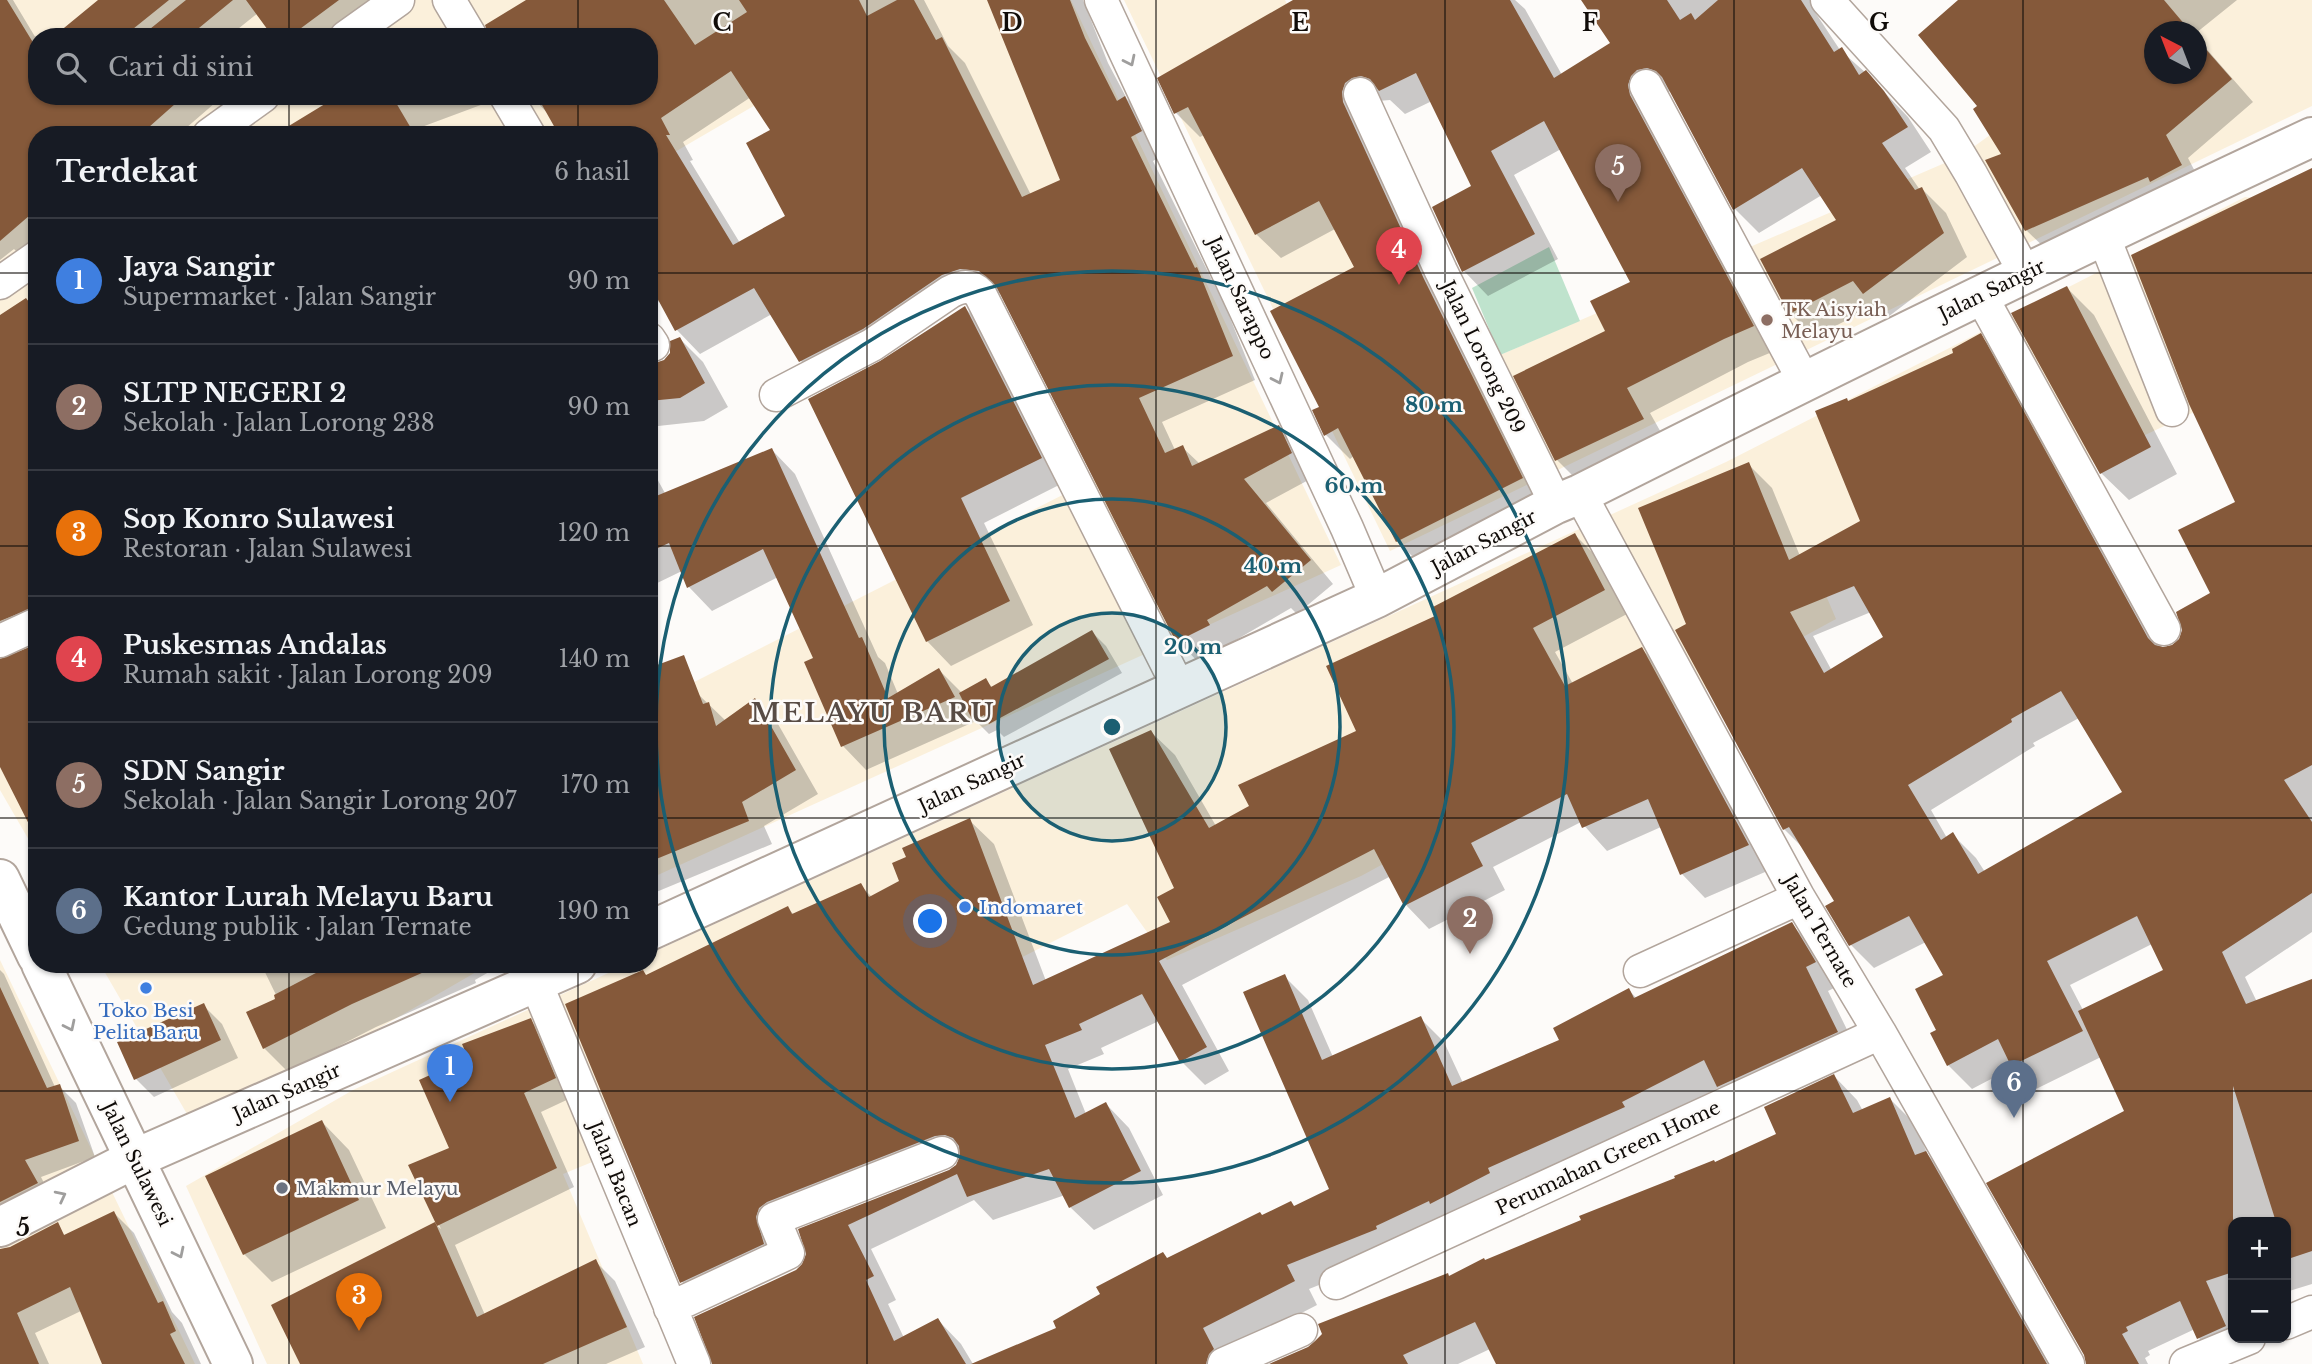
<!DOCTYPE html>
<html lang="id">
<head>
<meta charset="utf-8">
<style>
  body { margin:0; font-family:"Libre Baskerville",serif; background:#20242c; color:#f1f3f6 }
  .controls { position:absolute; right:21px; bottom:21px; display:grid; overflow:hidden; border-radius:14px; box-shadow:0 2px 5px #0004 }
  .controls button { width:63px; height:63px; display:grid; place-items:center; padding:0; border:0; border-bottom:2px solid #363941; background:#171b24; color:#f1f3f6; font:35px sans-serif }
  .compass { position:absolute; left:2144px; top:21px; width:63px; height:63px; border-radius:50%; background:#171b24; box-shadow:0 2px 5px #0004; rotate:318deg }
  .you { position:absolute; left:931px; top:922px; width:24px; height:24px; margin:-18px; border:5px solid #fff; border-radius:50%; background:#1a73e8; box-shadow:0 0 0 10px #1a73e833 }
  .badge { display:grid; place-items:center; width:46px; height:46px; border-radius:50%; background:#1a73e8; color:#fff; font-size:23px; font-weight:700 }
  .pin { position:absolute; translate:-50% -58px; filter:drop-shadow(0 2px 4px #0008) }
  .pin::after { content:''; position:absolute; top:37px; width:24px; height:21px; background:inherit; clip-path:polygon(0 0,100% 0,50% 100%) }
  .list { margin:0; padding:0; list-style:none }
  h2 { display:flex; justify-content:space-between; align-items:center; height:91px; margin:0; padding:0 28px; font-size:30px }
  h2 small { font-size:23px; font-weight:400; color:#9ea1a6 }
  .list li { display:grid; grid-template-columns:46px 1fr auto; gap:21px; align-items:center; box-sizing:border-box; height:126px; padding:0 28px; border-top:2px solid #363941 }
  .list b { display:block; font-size:26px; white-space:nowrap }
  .list p { margin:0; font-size:23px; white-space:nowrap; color:#9ea1a6 }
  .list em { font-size:23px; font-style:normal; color:#9ea1a6 }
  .icon { flex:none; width:38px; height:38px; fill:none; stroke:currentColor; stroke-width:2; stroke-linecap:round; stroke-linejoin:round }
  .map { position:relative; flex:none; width:2312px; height:1364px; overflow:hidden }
  .search { position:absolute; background:#171b24; box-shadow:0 2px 5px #0004; left:28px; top:28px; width:630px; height:77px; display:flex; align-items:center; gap:18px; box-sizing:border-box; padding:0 24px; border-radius:28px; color:#9ea1a6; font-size:26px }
  .panel { position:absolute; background:#171b24; box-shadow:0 2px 5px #0004; left:28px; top:126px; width:630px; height:847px; border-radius:28px }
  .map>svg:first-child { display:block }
  .commercial { fill:#fbf0db; fill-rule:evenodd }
  .green { fill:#bfe3cd }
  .shadow { fill:#0003; fill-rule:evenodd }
  .building { fill:#85593a; fill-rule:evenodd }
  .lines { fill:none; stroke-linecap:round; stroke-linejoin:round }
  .minor-casing { stroke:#b2a59c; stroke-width:35 }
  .tertiary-casing { stroke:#b2a59c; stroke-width:42 }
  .minor { stroke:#fff; stroke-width:32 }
  .tertiary { stroke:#fff; stroke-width:38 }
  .oneway { stroke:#9f9e9d }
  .grid { fill:none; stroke:#100c09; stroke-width:2; stroke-opacity:0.55 }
  .ring { fill:none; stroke:#1b5f72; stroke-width:3.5 }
  .education-dot { fill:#8d6e63; stroke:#fdfbf9; stroke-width:2.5 }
  .shop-dot { fill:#3f7fe0; stroke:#fdfbf9; stroke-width:2.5 }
  .worship-dot { fill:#6b7280; stroke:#fdfbf9; stroke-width:2.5 }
  .labels { text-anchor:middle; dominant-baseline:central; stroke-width:5; stroke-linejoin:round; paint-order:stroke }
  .street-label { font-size:19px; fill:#100c09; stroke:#fdfbf9 }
  .education-label { font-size:19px; fill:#785e54; stroke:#fdfbf9; text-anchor:start }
  .shop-label { font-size:19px; fill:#366cbe; stroke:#fdfbf9; text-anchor:start }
  .worship-label { font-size:19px; fill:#5b616d; stroke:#fdfbf9; text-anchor:start }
  .district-label { font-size:26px; font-weight:bold; letter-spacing:2px; fill:#584c45; stroke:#fdfbf9 }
  .grid-label { font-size:23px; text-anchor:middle; font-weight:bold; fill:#100c09; stroke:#fdfbf9; stroke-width:5; stroke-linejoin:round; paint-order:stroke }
  .centre { fill:#1b5f72; stroke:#fdfbf9; stroke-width:3.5 }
  .ring-label { font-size:21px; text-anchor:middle; font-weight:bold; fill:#1b5f72; stroke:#fdfbf9; stroke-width:5; stroke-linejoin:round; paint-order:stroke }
</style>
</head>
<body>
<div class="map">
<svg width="2312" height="1364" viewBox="0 0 2312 1364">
  <rect width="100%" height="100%" fill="#fdfbf9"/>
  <!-- commercial -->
  <path class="commercial" d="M0 0H1071L1341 565 649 879V705L1155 448 901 20 649 167V135H37V854L0 790ZM37 37H649V96H37Z
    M1124 0H1285L1458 373 1961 156 2063 82 1982 0H2312V106L1390 551ZM2154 32H2196V74H2154Z
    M2245 197 2310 204 2312 357 1822 586 1836 619 1361 876 1167 960 1127 904 731 1105 563 1174 643 1364H267L186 1186 353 1090 628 964H649V954L1726 462Z
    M0 960 195 1364H0Z
    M100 964H490L198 1133Z"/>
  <!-- green -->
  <path class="green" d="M1549 247 1580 321 1500 355 1472 288Z"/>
  <!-- shadow -->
  <path class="shadow" d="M0 0H13L37 40V96H223L178 135H37V242L21 256 14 249 0 260Z
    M101 0H373L332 37H275L258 13 228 37H55Z
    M530 0H924L948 46 965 63 1031 195 1062 181 988 0H1083L1108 63 1127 99 1148 121 1164 155 1153 161 1216 288 1220 293 1255 380 1162 422 1175 450 1182 447 1200 464 1279 428 1302 451 1314 477 1266 503 1333 584 1297 614 1291 608 1229 644 1232 648 1201 665 1178 641 1003 294 984 292 966 298 824 385 801 361 772 314 700 354 677 330 661 300 649 307V135L550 116 537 102 526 96H649V37ZM751 97 773 130 788 217 740 243 690 161 693 160 683 142Z
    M1297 0H1515L1525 9 1562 75 1613 44 1583 0H1824L1813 9 1840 50 1866 73 1908 117 1931 152 1905 168 1920 190 1922 189 1946 213 1967 257 1888 317 1876 305 1814 337 1790 313 1838 221 1822 195 1759 233 1734 208 1672 91 1661 94 1777 350 1748 362 1650 413 1667 443 1581 484 1557 460 1607 332 1632 283 1561 149 1514 175 1558 259 1488 296 1464 271 1434 208 1474 187 1432 101 1405 114 1390 100 1378 101 1546 503 1421 565 1397 541 1354 456 1350 459 1326 435 1322 408 1356 268 1335 229 1281 258 1256 234 1204 135 1200 137 1176 113 1160 78Z
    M1961 0H2237L2196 33 2154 32V74H2196V37L2253 102 2188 158 2203 187 2049 252 2026 230 2003 155 1980 107Z
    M444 31 450 37H427Z
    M342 96H505L419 128 423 135H280Z
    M2312 180V932L2245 977 2257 1002 2312 981V1284L2286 1292V1222H2233V1310L2231 1311 2233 1338 2223 1362 2199 1338 2195 1329 2148 1351 2150 1355 2145 1358 2148 1364H2088L2126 1112 2101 1057 2036 1089 2014 1067 1972 1089 1948 1065 1938 1031 1946 976 1926 942 1874 968 1850 944 1836 902 1804 849 1784 829 1688 625 1748 464 1772 488 1800 556 1862 522 1849 403 1956 354 1980 336 2004 359 2163 649 2174 646 2213 594 2238 503ZM1871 612 1885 638 1832 671 1813 636ZM2079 718 2125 792 1985 872 1976 858 1953 835 1947 838 1931 810 2035 746 2033 743ZM2152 944 2166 971 2083 1010 2070 985Z
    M2067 288 2094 315 2177 474 2129 500 2101 473Z
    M37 294V638L8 655 5 666 37 652V850L29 834 34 831 0 763V325L9 313Z
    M965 308 989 332 1065 482 984 523 1033 625 951 666 927 641 881 363Z
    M680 339 703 362 728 407 704 421 649 427V364L664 362Z
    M772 450 795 474 878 657 885 663 898 694 939 670 962 693 985 680 993 688 1092 632 1106 646 1122 673 1004 737 997 730 989 734 976 721 866 770 843 746 816 659 778 577 712 611 689 587 682 571 649 587V464L666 495Z
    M1575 535 1599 559 1627 614 1555 652 1573 684 1642 649 1665 673 1772 869 1705 898 1682 874 1661 827 1607 851 1581 822 1493 867 1505 890 1429 929 1406 905 1391 876 1182 985 1229 1071 1205 1085 1181 1061 1159 1021 1101 1048 1104 1054 1068 1069 1086 1114 1106 1104 1129 1128 1163 1195 1094 1230 1070 1207 1065 1195 993 1220 974 1200 871 1249 896 1300 888 1304 904 1338 938 1320 961 1344 973 1364 1058 1329 1168 1260 1263 1217 1296 1208 1331 1190 1284 976 1308 1000 1333 1057 1420 1018 1444 1042 1463 1083 1561 1041 1629 990 1637 999 1791 924 1815 948 1838 986 1828 991 1860 1056 1742 1110 1720 1087 1400 1253 1309 1289 1317 1305 1226 1352 1232 1364H714L804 1265 808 1255 800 1230 950 1172 958 1165 961 1159 791 1225 706 1306 682 1282 647 976 788 908 794 915 860 885 872 897 902 882 970 821 994 844 1046 981 1172 923 1176 889 1151 732 1175 755 1216 826 1251 807 1358 732 1438 617Z
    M699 695 726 721 755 701 778 724 818 794 764 826 772 844 649 895V777Z
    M261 964H503L475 980 476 983 376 1027 288 1072 264 1048 278 999Z
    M0 970 4 974 55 1087 59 1086 76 1103 95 1157 41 1177 53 1201 0 1226Z
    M203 1005 222 1024 238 1058 154 1097 135 1078Z
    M530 1020 549 1039 573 1097 541 1112 574 1187 455 1245 485 1315 596 1262 615 1281 645 1347 606 1364H301L435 1224 441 1229 410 1166 452 1149 470 1059Z
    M1834 1076 1857 1100 1863 1111 1890 1099 1914 1123 1928 1155 1949 1177 2056 1364H1498L1490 1349 1458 1364H1274L1450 1278 1778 1135Z
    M322 1122 349 1150 386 1228 272 1282 244 1254Z
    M114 1213 134 1233 172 1312 182 1323 201 1364H104L81 1311 35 1333 49 1364H0V1262L62 1232 65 1236Z"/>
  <!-- building -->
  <path class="building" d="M0 0H7L37 49V96H184L140 135H37V209L0 241Z
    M98 0H169L123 37H53Z
    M186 0H233L188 37H140Z
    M246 0H339L289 37H273Z
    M526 0H664L695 45 747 12 739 0H859L867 16 897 0H914L936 40 942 37 1022 197 1060 180 987 0H1070L1085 38 1117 101 1125 96 1142 131 1131 137 1195 268 1197 267 1233 356 1139 398 1165 453 1183 445 1192 466 1279 425 1292 453 1244 479 1311 560 1272 592 1267 586 1207 620 1210 625 1176 642 996 286 979 271 960 269 942 275 863 329 799 362 754 288 675 331 649 283V135H559L537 96H649V37H489L485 25ZM731 71 770 130 746 143 785 216 733 245 666 135H670L661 118Z
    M1293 0H1510L1554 78 1610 43 1581 0H1667L1680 20 1691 13 1695 20 1718 0H1801L1834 52 1842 47 1859 75 1866 70 1884 91 1908 127 1882 143 1915 190 1922 187 1944 233 1863 294 1853 281 1789 314 1760 259 1836 220 1802 168 1733 210 1662 77 1656 71 1647 68 1637 70 1631 76 1628 85 1630 95 1754 326 1724 339 1627 388 1644 419 1555 461 1513 376 1605 331 1590 301 1630 282 1544 121 1491 151 1535 234 1462 272 1432 207 1471 186 1416 73 1379 91 1370 79 1361 76 1352 78 1345 83 1342 92 1343 102 1424 279 1523 478 1396 542 1338 428 1324 436 1312 410 1319 407 1270 311 1354 267 1319 201 1255 235 1188 107 1174 114 1157 78Z
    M1958 0H2164L2191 32H2154V74H2196V38L2232 79 2166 135 2182 165 2150 182 2148 177 2025 231 1985 160 2001 154 1973 109 1977 106 1918 35Z
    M338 96H392L415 135H274Z
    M2312 168V765L2284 780 2312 822V893L2222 952 2246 1004 2312 979V1251L2288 1259 2286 1222H2276L2233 1086V1272L2206 1281 2226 1326 2197 1339 2180 1301 2126 1327 2128 1331 2122 1334 2139 1364H2086L2084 1355 1986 1183 2124 1111 2078 1011 2163 970 2137 916 2047 961 2083 1031 2011 1066 1998 1039 1947 1066 1930 1033 1936 1030 1915 989 1943 975 1909 916 1849 946 1825 906 1834 901 1789 827 1783 830 1675 630 1686 624 1638 508 1749 462 1789 560 1860 521 1815 411 1847 398 1848 401 1953 353 1952 349 1981 333 2148 638 2155 645 2163 647 2172 645 2179 639 2182 630 2176 612 2210 593 2178 530 2235 502 2189 404 2131 255ZM1854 586 1883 637 1824 673 1790 612ZM2061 691 2122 792 1978 874 1953 832 1941 840 1908 785 2012 722 2011 719Z
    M2067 286 2151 447 2100 474 2011 313Z
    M26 298 37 313V606L0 621V315Z
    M965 306 1042 458 961 498 1010 601 926 642 808 399 880 361Z
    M680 337 705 383 680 398 649 401V362L655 363 664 360 670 353V341Z
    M772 448 859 638 862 637 888 698 939 668 955 697 841 747 804 662 813 658 763 549 687 588 669 543 649 552V499Z
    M1575 533 1605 590 1533 628 1565 686 1642 647 1749 845 1680 875 1648 799 1582 828 1567 794 1471 843 1483 866 1404 906 1374 849 1159 961 1207 1047 1180 1062 1142 994 1079 1024 1082 1030 1045 1045 1075 1118 1106 1102 1141 1171 1069 1208 1049 1169 967 1197 957 1174 848 1225 874 1276 866 1280 894 1341 938 1318 966 1364H712L694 1317 796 1270 802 1264 806 1254 798 1229 949 1170 956 1165 960 1156 959 1146 953 1138 945 1135 935 1136 767 1202 759 1208 756 1217 764 1244 680 1283 565 1004 643 970 646 975 788 906 792 914 861 883 869 897 899 881 892 863 906 857 902 848 970 818 1033 985 1170 922 1157 897 1174 888 1109 749 1151 730 1209 828 1249 806 1238 785 1356 731 1326 666 1435 616 1431 608Z
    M1092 630 1109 659 989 724 984 715 973 721 959 693 986 678 991 687Z
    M37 644V840L0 767V659Z
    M684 655 703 704 709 702 716 726 755 698 796 770 742 802 749 821 649 862V668Z
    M1792 922 1816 962 1806 967 1838 1032 1717 1087 1704 1060 1622 1102 1625 1107 1488 1168 1490 1173 1430 1204 1429 1201 1376 1226 1377 1229 1287 1265 1295 1281 1203 1328 1214 1349 1209 1354 1206 1364H971L1056 1328 1053 1321 1100 1294 1096 1287 1163 1252 1167 1258 1260 1212 1262 1215 1291 1201 1294 1206 1329 1189 1243 992 1285 974 1322 1060 1421 1016 1452 1086 1559 1040 1553 1028 1629 988 1634 998Z
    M333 964H442L352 1004 263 1049 246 1012 275 999 274 995Z
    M0 987 47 1088 60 1084 79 1141 25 1160 38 1183 0 1202Z
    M204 1003 221 1040 134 1080 117 1042Z
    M531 1018 556 1078 524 1093 557 1168 437 1226 408 1165 449 1148 419 1080 468 1058 462 1044Z
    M1834 1074 1853 1113 1890 1097 1915 1155 1926 1151 2047 1364H1496L1475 1322 1403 1355 1408 1364H1269L1308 1347 1315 1341 1322 1334 1318 1324 1448 1273 1449 1276 1484 1258 1485 1260 1581 1220 1579 1216 1675 1178 1674 1176 1714 1160 1715 1162 1776 1134 1764 1107Z
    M322 1120 359 1200 243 1255 205 1176Z
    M114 1211 158 1303 163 1301 176 1331 170 1334 185 1364H102L70 1287 17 1313 39 1364H0V1249L10 1247 58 1222 64 1235Z
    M435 1222 477 1317 596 1259 627 1327 543 1364H300L271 1305Z"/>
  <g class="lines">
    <defs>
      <path id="minor" d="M449 0 471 37
        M1101 0 1347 528 1377 598
        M1827 0 1944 129 1971 174 2026 275
        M346 37 398 0
        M1646 86 1804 381
        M1360 94 1441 271 1556 504
        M506 96 529 135
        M209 135 263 96
        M2103 235 2172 410
        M0 283 37 257
        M1981 296 2164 629
        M649 339 653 345
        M776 395 872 345 950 292C962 286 970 284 980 294L1179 688
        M1580 494 1799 898 1880 1033 2068 1364
        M0 641 37 624
        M1640 971 1799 898
        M536 983 694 1364
        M1336 1283 1880 1033
        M670 1308 788 1253 774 1219 942 1153
        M2286 1323 2312 1312
        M1224 1364 1301 1330
        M2186 1364 2249 1338"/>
      <path id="tertiary" d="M0 879 37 956
        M649 931 1377 598 1556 504 1580 494C1822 372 2066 252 2312 137
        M41 964 233 1364
        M0 1227 134 1159 577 964"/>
    </defs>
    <!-- minor casing -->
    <use href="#minor" class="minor-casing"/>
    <!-- tertiary casing -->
    <use href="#tertiary" class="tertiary-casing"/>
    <!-- minor -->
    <use href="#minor" class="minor"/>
    <!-- tertiary -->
    <use href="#tertiary" class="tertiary"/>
  </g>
  <!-- one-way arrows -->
  <defs><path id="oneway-chevron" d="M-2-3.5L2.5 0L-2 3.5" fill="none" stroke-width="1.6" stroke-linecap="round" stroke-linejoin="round" transform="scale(1.75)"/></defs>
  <g class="oneway">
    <use href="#oneway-chevron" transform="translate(1130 61) rotate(64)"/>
    <use href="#oneway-chevron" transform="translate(1278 379) rotate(65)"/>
    <use href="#oneway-chevron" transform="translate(70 1026) rotate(64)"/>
    <use href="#oneway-chevron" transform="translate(61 1196) rotate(-27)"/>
    <use href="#oneway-chevron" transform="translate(179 1253) rotate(64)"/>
  </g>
  <!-- grid -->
  <path class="grid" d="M289 0V37M578 0V37M867 0V1364M1156 0V1364M1445 0V1364M1734 0V1364M2023 0V1364M289 96V135M578 96V135M0 273H37M649 273H2312M0 546H37M649 546H2312M0 818H37M649 818H2312M289 964V1364M578 964V1364M0 1091H2312"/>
  <!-- distance rings -->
  <circle cx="1112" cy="727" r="114" fill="#1b5f72" fill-opacity=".12"/>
  <g class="ring">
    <circle cx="1112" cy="727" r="114"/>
    <circle cx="1112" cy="727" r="228"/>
    <circle cx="1112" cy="727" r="342"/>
    <circle cx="1112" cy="727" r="456"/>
  </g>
  <!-- markers -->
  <circle class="education-dot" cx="1767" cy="320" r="7"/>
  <g class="shop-dot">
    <circle cx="965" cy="907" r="7"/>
    <circle cx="146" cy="988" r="7"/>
  </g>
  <circle class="worship-dot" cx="282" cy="1188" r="7"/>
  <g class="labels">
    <!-- street labels -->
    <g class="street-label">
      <text transform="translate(1992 290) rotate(-26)">Jalan Sangir</text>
      <text transform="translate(1241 298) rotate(65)">Jalan Sarappo</text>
      <text transform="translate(1483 357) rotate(64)">Jalan Lorong 209</text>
      <text transform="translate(1484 542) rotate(-28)">Jalan Sangir</text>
      <text transform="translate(972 783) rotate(-25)">Jalan Sangir</text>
      <text transform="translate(1820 931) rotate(60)">Jalan Ternate</text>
      <text transform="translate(287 1092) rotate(-24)">Jalan Sangir</text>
      <text transform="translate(1608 1158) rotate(-25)">Perumahan Green Home</text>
      <text transform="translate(137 1164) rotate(64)">Jalan Sulawesi</text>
      <text transform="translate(615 1174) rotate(68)">Jalan Bacan</text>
    </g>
    <!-- education labels -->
    <g class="education-label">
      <text x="1781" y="309">TK Aisyiah<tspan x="1781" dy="22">Melayu</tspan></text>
    </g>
    <!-- shop labels -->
    <g class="shop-label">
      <text x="979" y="907">Indomaret</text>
      <text x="146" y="1010" text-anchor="middle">Toko Besi<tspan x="146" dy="22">Pelita Baru</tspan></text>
    </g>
    <!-- worship labels -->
    <g class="worship-label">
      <text x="296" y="1188">Makmur Melayu</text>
    </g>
    <!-- district labels -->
    <g class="district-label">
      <text x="873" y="713">MELAYU BARU</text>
    </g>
  </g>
  <g class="grid-label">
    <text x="722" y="31">C</text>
    <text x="1012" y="31">D</text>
    <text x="1300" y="31">E</text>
    <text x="1590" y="31">F</text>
    <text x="1879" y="31">G</text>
    <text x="23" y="1236">5</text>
  </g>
  <circle cx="1112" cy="727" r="10" class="centre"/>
  <g class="ring-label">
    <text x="1434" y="412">80 m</text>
    <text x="1354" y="493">60 m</text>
    <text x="1273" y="573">40 m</text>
    <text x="1193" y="654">20 m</text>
  </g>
</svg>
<div class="controls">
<button>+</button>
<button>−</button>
</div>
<svg class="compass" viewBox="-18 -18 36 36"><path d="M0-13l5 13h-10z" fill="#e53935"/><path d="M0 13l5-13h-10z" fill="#9ea1a6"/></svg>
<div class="you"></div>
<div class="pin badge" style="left:450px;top:1102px;background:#3f7fe0">1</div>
<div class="pin badge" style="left:1470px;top:954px;background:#8d6e63">2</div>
<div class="pin badge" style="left:359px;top:1331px;background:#e8710a">3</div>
<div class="pin badge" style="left:1399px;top:285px;background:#e0444e">4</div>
<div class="pin badge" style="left:1618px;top:202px;background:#8d6e63">5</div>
<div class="pin badge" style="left:2014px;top:1118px;background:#5c6f8a">6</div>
<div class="search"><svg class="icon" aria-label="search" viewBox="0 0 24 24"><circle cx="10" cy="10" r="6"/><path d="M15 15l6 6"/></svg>Cari di sini</div>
<section class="panel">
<h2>Terdekat<small>6 hasil</small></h2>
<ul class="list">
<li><span class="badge" style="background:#3f7fe0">1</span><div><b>Jaya Sangir</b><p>Supermarket · Jalan Sangir</p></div><em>90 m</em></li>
<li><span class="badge" style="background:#8d6e63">2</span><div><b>SLTP NEGERI 2</b><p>Sekolah · Jalan Lorong 238</p></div><em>90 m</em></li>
<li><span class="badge" style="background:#e8710a">3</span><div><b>Sop Konro Sulawesi</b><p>Restoran · Jalan Sulawesi</p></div><em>120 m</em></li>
<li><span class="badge" style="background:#e0444e">4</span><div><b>Puskesmas Andalas</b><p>Rumah sakit · Jalan Lorong 209</p></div><em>140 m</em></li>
<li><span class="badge" style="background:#8d6e63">5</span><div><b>SDN Sangir</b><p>Sekolah · Jalan Sangir Lorong 207</p></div><em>170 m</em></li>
<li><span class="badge" style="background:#5c6f8a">6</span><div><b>Kantor Lurah Melayu Baru</b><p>Gedung publik · Jalan Ternate</p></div><em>190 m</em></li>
</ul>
</section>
</div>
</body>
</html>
